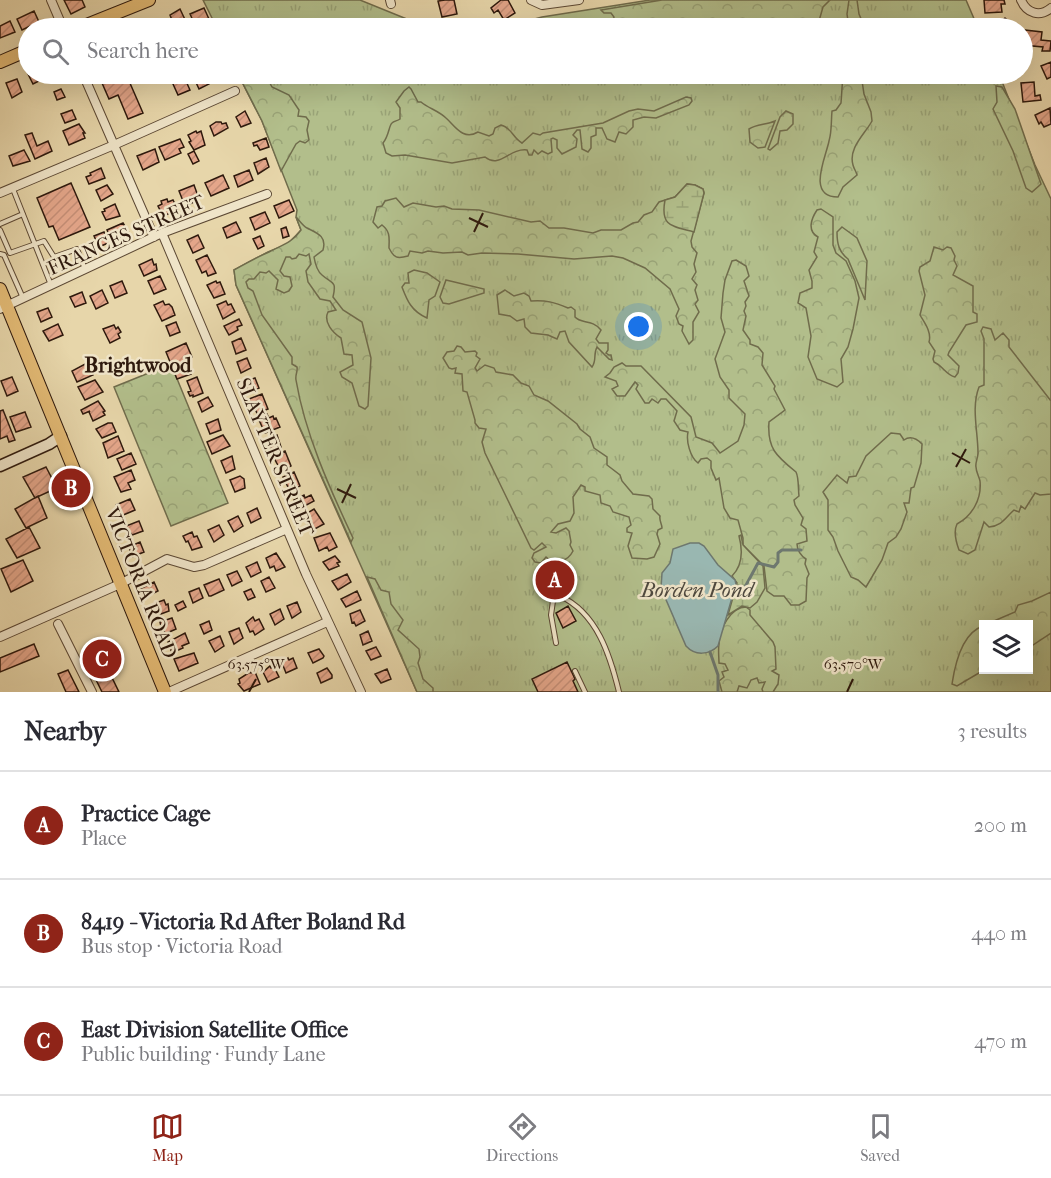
<!DOCTYPE html>
<html lang="en">
<head>
<meta charset="utf-8">
<style>
  body { margin:0; font-family:"IM FELL French Canon",serif; background:#f2f2f3; color:#2b2b33 }
  .controls { position:absolute; right:18px; bottom:18px; display:grid; overflow:hidden; border-radius:0px; box-shadow:0 6px 24px #0002 }
  .controls button { width:54px; height:54px; display:grid; place-items:center; padding:0; border:0; border-bottom:2px solid #e1e1e2; background:#fff; color:#2b2b33; font:30px sans-serif }
  .you { position:absolute; left:639px; top:327px; width:21px; height:21px; margin:-15px; border:4px solid #fff; border-radius:50%; background:#1a73e8; box-shadow:0 0 0 9px #1a73e833 }
  .badge { display:grid; place-items:center; width:39px; height:39px; border-radius:50%; background:#8f2418; color:#fff; font-size:20px; font-weight:700 }
  .pin { position:absolute; translate:-50% -50%; border:3px solid #fff; box-shadow:0 2px 6px #0006 }
  .list { margin:0; padding:0; list-style:none }
  h2 { display:flex; justify-content:space-between; align-items:center; height:78px; margin:0; padding:0 24px; font-size:26px }
  h2 small { font-size:20px; font-weight:400; color:#7c7c81 }
  .list li { display:grid; grid-template-columns:39px 1fr auto; gap:18px; align-items:center; box-sizing:border-box; height:108px; padding:0 24px; border-top:2px solid #e1e1e2 }
  .list b { display:block; font-size:22px; white-space:nowrap }
  .list p { margin:0; font-size:20px; white-space:nowrap; color:#7c7c81 }
  .list em { font-size:20px; font-style:normal; color:#7c7c81 }
  .icon { flex:none; width:33px; height:33px; fill:none; stroke:currentColor; stroke-width:2; stroke-linecap:round; stroke-linejoin:round }
  .map { position:relative; flex:none; width:1051px; height:692px; overflow:hidden }
  .search { position:absolute; background:#fff; box-shadow:0 6px 24px #0002; left:18px; right:18px; top:18px; height:66px; display:flex; align-items:center; gap:15px; box-sizing:border-box; padding:0 21px; border-radius:33px; color:#7c7c81; font-size:22px }
  .sheet { height:402px; background:#fff }
  nav { display:flex; justify-content:space-around; align-items:center; box-sizing:border-box; height:84px; border-top:2px solid #e1e1e2; background:#fff; font-size:16px; color:#7c7c81 }
  nav a { display:grid; justify-items:center; gap:3px }
  nav .on { color:#8f2418 }
  .map>svg:first-child { display:block }
  .grass { fill:url(#grass-tufts); stroke:#706c4c; stroke-width:1.5; fill-rule:evenodd }
  .forest { fill:url(#forest-crowns); stroke:#706c4c; stroke-width:1.5 }
  .wetland { fill:url(#wetland-marsh); stroke:#706c4c; stroke-width:1.5 }
  .water { fill:#99b7b1; stroke:#6e786f; stroke-width:1.5 }
  .lines { fill:none; stroke-linecap:round; stroke-linejoin:round }
  .stream { stroke:#6e786f; stroke-width:3 }
  .building { fill:url(#building-hatch); stroke:#2e190d; stroke-width:1.5 }
  .lane-casing { stroke:#5c4834; stroke-width:6 }
  .street-casing { stroke:#5c4834; stroke-width:10 }
  .secondary-casing { stroke:#2e190d; stroke-width:13 }
  .primary-casing { stroke:#2e190d; stroke-width:14 }
  .lane { stroke:#efe4c8; stroke-width:4 }
  .street { stroke:#efe4c8; stroke-width:8 }
  .secondary { stroke:#efe4c8; stroke-width:10 }
  .primary { stroke:#e4bb75; stroke-width:12 }
  .ticks { fill:none; stroke:#2e190d; stroke-width:2 }
  .labels { text-anchor:middle; dominant-baseline:central; stroke-width:5; stroke-linejoin:round; paint-order:stroke }
  .street-label { font-size:20px; fill:#2e190d; stroke:#efe4c8 }
  .neighbourhood-label { font-size:21px; font-weight:bold; fill:#2e190d; stroke:#efe4c8 }
  .water-label { font-size:21px; font-style:italic; fill:#4e483e; stroke:#efe4c8 }
  .ticks-label { font-size:15px; text-anchor:middle; fill:#2e190d; stroke:#efe4c8; stroke-width:5; stroke-linejoin:round; paint-order:stroke }
</style>
</head>
<body>
<div class="map">
<svg width="1051" height="692" viewBox="0 0 1051 692">
  <defs>
    <pattern id="grass-tufts" width="24" height="20" patternUnits="userSpaceOnUse" patternTransform="scale(1.5)"><rect width="24" height="20" fill="#b2be8b"/><path d="M3 7l-1-3M5 7V3M7 7l1-3M15 17l-1-3M17 17v-4M19 17l1-3" fill="none" stroke="#99a377"/></pattern>
    <pattern id="forest-crowns" width="20" height="18" patternUnits="userSpaceOnUse" patternTransform="scale(1.5)"><rect width="20" height="18" fill="#b2be8b"/><path d="M2 6a3 3 0 1 1 6 0M12 15a3 3 0 1 1 6 0" fill="none" stroke="#99a377"/></pattern>
    <pattern id="wetland-marsh" width="20" height="14" patternUnits="userSpaceOnUse" patternTransform="scale(1.5)"><rect width="20" height="14" fill="#b2be8b"/><path d="M1 5h8M5 5V1M11 12h8M15 12V8" fill="none" stroke="#99a377"/></pattern>
    <pattern id="building-hatch" width="6" height="6" patternUnits="userSpaceOnUse" patternTransform="scale(1.5)"><rect width="6" height="6" fill="#e4a68a"/><path d="M-1 1l2-2M0 6l6-6M5 7l2-2" fill="none" stroke="#c48e76"/></pattern>
  </defs>
  <rect width="100%" height="100%" fill="#e7d6aa"/>
  <filter id="stains"><feTurbulence type="fractalNoise" baseFrequency=".00333" numOctaves="4"/><feColorMatrix values="0 0 0 0 .2 0 0 0 0 .09 0 0 0 0 .02 0 0 0 .5 -.17"/></filter>
  <radialGradient id="worn" r=".72"><stop offset=".6" stop-color="#630" stop-opacity="0"/><stop offset="1" stop-color="#630" stop-opacity=".3"/></radialGradient>
  <!-- grass -->
  <path class="grass" d="M203 0H360L429 28H217Z
    M650 0H966L978 28H500L542 17Z
    M238 74H999L1035 165 1051 199V692H417L236 285 234 270 268 252 288 244 301 230 296 217 297 210 262 121ZM984 624H1028V670H984Z"/>
  <!-- forest -->
  <path class="forest" d="M662 0H830L823 7 817 28C806 28 795 26 786 28H633L629 26 622 27 618 24 614 28 611 24 614 17 611 13H604L601 10Z
    M849 0H857L859 14 865 28H849L847 14Z
    M238 74H265L272 87 289 95 299 110 298 116 306 117 309 121 307 130 309 140 305 143 300 141 296 144 281 171 262 121Z
    M843 74H861L864 94 871 112 872 121C865 134 848 148 853 165 854 169 856 171 857 175L843 187 838 197C806 197 826 157 829 141 832 131 831 121 832 111L836 110 841 103Z
    M996 86 1002 87 1015 109 1041 184 1032 192 1026 188 1013 151 993 109 997 102Z
    M409 87 411 89 418 102H421C428 108 439 111 446 118 455 126 463 141 478 132L489 136 493 134 495 128 501 125C511 127 513 138 522 143L533 133 540 135 543 133 603 123 629 111 638 109 654 111 686 97 691 98 692 101 689 105 656 118 644 117 633 120V127L626 134 619 132 615 142 607 139 602 128H596V135L591 137V148L588 152 582 149 580 130H577L573 135 577 139 576 147 562 154 557 148V140L553 138 551 139 552 152 548 154 542 151 538 154 534 150 532 155H529L527 150C509 148 500 169 485 157L452 163 405 155 392 156 386 153 383 143C389 136 389 125 392 123 394 121 397 121 400 119V108L396 102 404 91Z
    M786 111 793 114V124L787 130 780 131 778 143 770 150 768 149 780 117Z
    M775 121 765 147 758 148 750 142 749 129C757 124 766 125 775 121Z
    M687 184 695 185 703 189 704 193 691 241 692 247 697 253 694 264 696 272 692 279 697 285 695 290 698 300 695 304 699 312 693 322V340L689 344 682 331 683 326 679 324 676 316 679 309 670 289 645 268 623 258 612 256 574 259 518 254 482 253 468 255 462 252 443 253 428 251 422 253 410 251 408 256C397 259 394 258 389 248 389 239 391 232 382 225L378 228 373 222 377 207 382 206 385 201 396 198 404 207 413 203 436 207 444 206 452 209 479 210 531 222 540 221 549 228H564L593 233 601 230H621L633 223 638 222 644 215 652 212 659 202 675 197Z
    M821 209 833 217V245L836 253 846 261 855 281 859 298 853 329 848 347 841 359 843 382 837 387 817 379 808 357 811 336 806 308 798 303 800 293 812 288V281L809 270 817 257 814 252 818 237C807 231 811 219 817 210Z
    M296 217C299 220 303 226 307 228 317 233 327 236 323 250L314 257C315 263 317 271 322 275 332 284 337 280 333 297L343 310 362 322 371 358 368 406 365 409 359 406 352 383 342 377 340 372 353 365 352 355 344 354 341 338C333 333 323 322 328 312L336 310 330 301 320 299 308 282 306 271 311 264 309 254 306 256 299 254 296 258 292 259 290 257H286L280 271 284 276 290 277 292 286 289 291 284 293 276 289 278 280 269 271 266 273 260 272 254 279H249L246 282 248 288 253 291 262 315 292 357V364L297 367C298 372 295 374 296 380 305 434 330 489 353 538L351 542 236 285 234 270C245 264 257 257 269 252 282 245 292 243 301 230Z
    M842 227 857 238 867 261 865 300 848 259C839 252 837 244 837 232Z
    M934 247 943 250 947 247 951 248 955 256 954 260 957 266 953 275 973 286V312L977 314V322L966 325 949 352 948 355 959 366 958 373 955 377C946 375 943 366 934 362L933 359 935 351 929 342C932 332 924 322 920 315L925 295 919 271 920 267 930 261Z
    M736 260 746 266 749 276 744 281 749 296 745 302 746 306 744 311 746 316 743 330 750 340V344L758 347 763 353 762 365 775 386 774 389 785 410 769 422C767 448 776 456 796 472 799 478 798 488 799 496L794 500 795 505 803 518 801 525 806 529 807 541 797 544C797 550 801 556 806 559L805 564 809 574 807 578 806 601 799 605H791L784 596H774L767 591 764 566 743 545V538L738 520 730 518 724 508 719 478 716 480 711 468V461L707 458 701 459 698 463C690 457 686 441 688 432L680 430 674 421 677 411 666 399H661L658 403 652 399 649 403H645L636 389 638 385 635 382 625 396H617L612 389 618 386 616 381 605 377 610 373 614 367 622 363 626 366H641L691 417 696 437 712 443 720 453 738 441 744 425 745 414 729 398V390L720 377 715 359 725 332 721 318 723 293 725 280 732 261Z
    M414 270 427 273 440 282 435 296 429 300 427 318C411 311 407 300 402 287L405 283H409L408 273Z
    M446 280 484 289V293L449 304 443 303 440 297Z
    M505 290 514 296 524 293 529 296 531 301C546 300 554 302 568 308L571 307 575 310V317C581 324 592 319 601 330L596 339 599 343H608V350L606 353 609 355H611L612 360 609 359 597 347C593 354 597 360 592 367L569 342 565 331 560 332 557 339 548 335 531 333 525 327 524 319 517 321 510 316 499 314 497 295Z
    M983 327 991 329 995 340 1003 333 1009 340V347L1051 401V494L1040 495 1035 493 1025 509 1021 506 1019 512 1014 510C1005 518 1002 526 989 527L984 522 975 550 968 554 959 550C956 542 953 532 957 524 972 516 982 499 980 481 979 476 976 472 976 467 975 463 978 458 978 453 978 431 971 408 979 387L984 385V339L981 331Z
    M457 346 461 347 465 352 475 351 477 353 476 356 480 359 475 368 477 371 485 365 494 368 496 372 513 375 521 383 529 386 534 395 548 401 577 424 580 429 590 437 594 448 607 457V465L620 475 622 481 633 494 649 496 652 499 653 509 660 516C659 521 662 524 662 528L658 530 657 534 660 544 654 557 647 559 632 558 628 546 632 533 627 532V528L631 525 629 517 613 512 610 506 601 503 600 495 585 491V487L581 485 573 497 574 513 570 521 558 524 551 532 556 533 566 528 569 531 571 542 570 545 573 551C568 561 555 566 546 557L541 563 535 562 532 558 534 553 546 547 542 543 534 550 531 548 485 453 482 442 486 429 479 428 475 423V420L467 392 463 391 462 374 455 373 456 368 452 369 449 368 443 358 447 352 454 351Z
    M171 364 228 503 171 526 114 387Z
    M891 433 900 434 904 440C911 435 917 439 922 444L921 463 914 487 911 488 909 503H904L907 512 901 529 896 537 888 543 882 560 866 587 858 580 851 577 838 551 833 537 828 530V500L823 492 837 475 847 483 849 477 856 476 866 456Z
    M367 577 375 579 381 590 389 592 391 604 403 620 398 630 419 649 420 657 418 663 423 679 433 688V692H417Z
    M1051 592V633L1030 647 1028 624H987L1015 612 1018 605 1032 601Z
    M746 607 750 610V615L773 642 775 647 776 669 772 671 779 675 778 684 773 692H763L762 689 765 682 759 683 757 678 751 680 747 688 739 686 737 692H722L719 681 724 677 722 672 728 670 725 664 719 663C719 658 718 650 719 644 719 629 731 607 746 607Z
    M983 626 984 670 957 686 952 684C955 664 962 633 983 626Z"/>
  <!-- wetland -->
  <path class="wetland" d="M687 184 695 185 703 189 704 193 694 232C672 226 660 227 665 200L675 197Z
    M741 535 743 545 763 566 765 588 757 602 750 608 742 606 728 615 737 583 732 576C743 565 743 551 739 536Z"/>
  <!-- water -->
  <path class="water" d="M690 543H699L704 546 718 565 735 580 736 584 718 646C709 655 695 656 686 646L661 588 662 573 670 563 673 549Z"/>
  <g class="lines">
    <!-- stream -->
    <path class="stream" d="M733 594 745 587 758 563 774 567 778 562V553L782 550H801
      M710 652 718 675V692"/>
  </g>
  <!-- building -->
  <path class="building" d="M64 0H82L85 7 71 14Z
    M445 0H454L457 14 442 17 438 1Z
    M501 0H508L515 13 504 20 498 10 494 13 491 8Z
    M984 0H1004L1005 4H1001L1002 12 985 13Z
    M204 8 209 19 195 25 190 14Z
    M180 9 188 26 175 28 170 15Z
    M34 11 39 22 22 30 17 19Z
    M1005 18 1015 27 1014 28H996Z
    M159 19 163 28H147L145 25Z
    M10 21 15 32 0 38V26Z
    M1025 30 1042 32 1041 40 1051 41 1050 51H1042L1043 47 1022 45Z
    M1051 62V77L1047 79 1041 66Z
    M28 74H41L43 79 33 84Z
    M126 74 143 113 128 119 118 95 109 99 102 83Z
    M205 74 209 84 199 89 194 78Z
    M17 79 22 92 12 98 6 83Z
    M185 79 190 90 178 95 173 84 178 80 179 82Z
    M1034 82 1035 96 1040 95 1041 100 1023 102 1021 83Z
    M61 89 65 97 57 100 54 92Z
    M1050 108 1051 124 1044 127 1041 122 1039 124 1035 115Z
    M72 110 76 119 65 123 61 114Z
    M245 111 251 123 241 127 236 117Z
    M216 122H221L222 124 226 123 228 128 214 136 210 126Z
    M79 124 85 133H83L85 138 69 145 63 131Z
    M196 131 197 133 201 131 205 145 194 150 189 142 191 141 188 135Z
    M32 133 37 146 48 141 52 151 35 159 25 135Z
    M266 138 269 147 260 150 257 145 254 146 253 143Z
    M180 139 184 147 179 149 181 153 165 160 159 147Z
    M155 149 159 162 143 170 137 156Z
    M24 150 30 161 13 166 9 156Z
    M194 151 199 161 193 164 188 154Z
    M266 158 269 167 258 174 254 163Z
    M101 168 105 178 89 184 86 177 91 175 90 173Z
    M249 170 253 180 238 187 234 176Z
    M223 175 229 188 211 196 205 183Z
    M71 183 90 227 59 240 53 226 49 227 37 198Z
    M107 185 113 194 101 201 96 190Z
    M194 185 198 196 193 198 194 202 185 206 179 191Z
    M167 199 168 202 173 200 178 210 163 216 158 206 162 204 161 201Z
    M289 200 294 211 279 218 274 206Z
    M115 204 120 216 106 220 102 212 105 211 104 209Z
    M265 212 270 223 255 230 250 218Z
    M236 222 241 232 227 238 223 228Z
    M123 223 129 233 112 241 107 230Z
    M286 227 289 236 283 238 281 229Z
    M104 232 108 243 99 247 94 236Z
    M198 235 204 248 193 253 187 240Z
    M260 236 264 246 258 249 253 239Z
    M207 255 216 273 208 276 206 271 202 273 196 260Z
    M152 259 154 265 156 264 157 270 144 276 139 265Z
    M160 276 166 289 154 294 148 281Z
    M122 281 127 293 115 298 110 286Z
    M216 281 217 283 220 282 225 294 214 298 207 285Z
    M102 290 108 303 96 309 90 296Z
    M82 292 86 303 75 307 70 297Z
    M163 301 165 305 169 304 172 307 175 315 162 321 154 305Z
    M226 301 228 305 231 304 235 312 223 319 217 305Z
    M48 308 52 317 41 322 37 312Z
    M239 319 242 325 237 327 238 330 229 335 224 326Z
    M176 322 180 332 170 336 166 326Z
    M58 324 63 335 49 341 43 331Z
    M114 325 116 329 118 327 121 332 118 334 120 338 110 343 103 329Z
    M241 338 246 350 236 354 232 342Z
    M186 343 192 357 185 360 191 374 177 379 166 352Z
    M247 358 251 368 241 373 237 362Z
    M87 363 93 375 77 382 72 371Z
    M12 377 18 391 7 396 1 381Z
    M197 377 203 393 193 397V395L190 396 188 392 191 391 187 381Z
    M255 378 259 388 249 392 244 382Z
    M95 380 103 392 85 400 78 387Z
    M262 394 268 409 257 413 254 407 251 408 249 399Z
    M208 397 213 406 202 412 198 402Z
    M98 401 105 411 103 412 105 415 93 421 89 412 90 411 83 414 81 410Z
    M3 410 15 440 9 442 7 436 0 439V411Z
    M25 412 31 427 16 432 10 417Z
    M267 414 269 418 273 416 274 419 276 418 280 427 265 433 258 418Z
    M218 419 221 430 210 434 206 424Z
    M108 423H112L116 432 102 438 96 429Z
    M223 435 230 446 212 454 207 442Z
    M277 435 281 447 272 451 271 448 269 449 267 439Z
    M118 436 124 451 108 458 103 443Z
    M285 451 291 466 281 471 273 456Z
    M131 453 136 464 122 470 117 459Z
    M232 456 235 469 226 473 221 461Z
    M46 467 57 488 35 498 23 477Z
    M131 470 135 480 128 483 131 489 121 492 114 477Z
    M294 472 300 486 290 491 283 477Z
    M240 476 244 479 245 488 235 492 230 480Z
    M304 495 305 498 311 495 314 501 299 509 294 500Z
    M38 496 47 518 26 528 15 509Z
    M130 499 135 510 121 516 116 505Z
    M257 508 261 518 251 523 247 513Z
    M314 509 324 524 311 531 304 515Z
    M238 516 243 526 234 532 228 521Z
    M139 521 143 531 132 535 126 526Z
    M219 525 224 535 214 542 208 530Z
    M29 527 40 548 17 558 6 539Z
    M192 532 194 537 197 536 202 547 192 550 188 541 186 542 183 536Z
    M330 533 337 547 329 551 327 547 319 551 314 538Z
    M140 542 144 552 132 557 129 547Z
    M276 553 285 567 276 571 274 566 270 568 266 558Z
    M335 556 340 562 337 563 339 566 329 570 323 562Z
    M23 560 33 581 11 592 1 569Z
    M257 562 261 572 251 577 246 567Z
    M559 570 565 585 551 591 545 575Z
    M237 571 242 581 232 586 227 575Z
    M347 574 351 582 338 590 332 581Z
    M269 577 275 588 266 592 261 581Z
    M219 579 224 590 211 596H209L204 585Z
    M154 582 158 591 144 598 138 590Z
    M199 588 203 598 193 603 189 592Z
    M251 589 255 597 248 600 244 592Z
    M357 591 361 600 346 607 341 599Z
    M164 600 166 605 168 604 169 611 158 615 156 611 155 612 153 604Z
    M183 601 186 607 178 611 175 605Z
    M297 602 301 612 292 618 287 606Z
    M568 606 576 621 563 628 556 613Z
    M280 609 284 619 275 625 270 614Z
    M360 610 365 621 356 626 354 622 352 623 350 614Z
    M253 617 255 621 259 619 264 629 255 635 253 631 250 632 246 623Z
    M172 618 176 629 165 634 164 630 162 631 160 622Z
    M209 621 212 630 204 634 200 625Z
    M239 628 243 638 234 644 229 632Z
    M368 631 372 641 363 645 360 635Z
    M185 633 189 643 182 646 183 648 172 653 168 642Z
    M220 636 224 646 215 652 209 641Z
    M34 644 39 656 0 672V658Z
    M376 647 381 656 371 660 366 651Z
    M319 649 324 656 323 658 313 663 308 653Z
    M100 653 119 692H102L86 659Z
    M194 653 198 663 179 671 174 659Z
    M288 658 289 660 293 658 297 668 286 673 282 663Z
    M567 662 575 679 573 681 578 692H538L532 679Z
    M270 666 271 668 274 667 279 677 268 682 263 672Z
    M327 668 332 675V678L321 683 317 673Z
    M387 669 391 679 381 683 375 674Z
    M68 670 79 692H66L58 674Z
    M250 672 251 673 255 672 260 684 244 691 238 684 240 683 239 679Z"/>
  <g class="lines">
    <defs>
      <path id="lane" d="M13 189 51 285
        M0 224 23 214
        M0 230 10 253 44 241 54 257 77 249 85 269
        M0 254 4 255 23 298
        M556 643 551 615 553 601 560 596C597 613 610 655 619 692
        M575 671 585 692"/>
      <path id="street" d="M51 0 63 28
        M390 0 391 4
        M531 0 542 5 579 0
        M1021 0C1027 14 1040 17 1051 8
        M83 74 154 237
        M0 193 114 145 235 91
        M162 233 306 574 361 692
        M0 309 162 233 267 194
        M58 624 92 692
        M0 637 120 584 167 559 194 567 204 565 287 529
        M169 692 327 622"/>
      <path id="secondary" d="M0 466 49 444 61 436"/>
      <path id="primary" d="M79 28 149 0
        M0 62 28 50
        M0 289 165 692"/>
    </defs>
    <!-- lane casing -->
    <use href="#lane" class="lane-casing"/>
    <!-- street casing -->
    <use href="#street" class="street-casing"/>
    <!-- secondary casing -->
    <use href="#secondary" class="secondary-casing"/>
    <!-- primary casing -->
    <use href="#primary" class="primary-casing"/>
    <!-- lane -->
    <use href="#lane" class="lane"/>
    <!-- street -->
    <use href="#street" class="street"/>
    <!-- secondary -->
    <use href="#secondary" class="secondary"/>
    <!-- primary -->
    <use href="#primary" class="primary"/>
  </g>
  <!-- ticks -->
  <path class="ticks" d="M469 218 488 227M474 232 483 213M952 453 970 463M956 467 966 449M337 489 356 498M342 503 351 484M249 692 256 679M847 692 853 679"/>
  <g class="labels">
    <!-- street labels -->
    <g class="street-label">
      <text transform="translate(126 235) rotate(-24)">FRANCES STREET</text>
      <text transform="translate(275 457) rotate(67)">SLAYTER STREET</text>
      <text transform="translate(141 583) rotate(68)">VICTORIA ROAD</text>
    </g>
    <!-- neighbourhood labels -->
    <g class="neighbourhood-label">
      <text x="138" y="365">Brightwood</text>
    </g>
    <!-- water labels -->
    <g class="water-label">
      <text x="697" y="590">Borden Pond</text>
    </g>
  </g>
  <g class="ticks-label">
    <text x="256" y="669">63.575°W</text>
    <text x="853" y="669">63.570°W</text>
  </g>
  <rect width="100%" height="100%" filter="url(#stains)"/>
  <rect width="100%" height="100%" fill="url(#worn)"/>
</svg>
<div class="controls">
<button><svg class="icon" aria-label="layers" viewBox="0 0 24 24"><path d="M12 4l9 5-9 5-9-5zM3 14l9 5 9-5"/></svg></button>
</div>
<div class="you"></div>
<div class="pin badge" style="left:555px;top:580px">A</div>
<div class="pin badge" style="left:71px;top:488px">B</div>
<div class="pin badge" style="left:102px;top:659px">C</div>
<div class="search"><svg class="icon" aria-label="search" viewBox="0 0 24 24"><circle cx="10" cy="10" r="6"/><path d="M15 15l6 6"/></svg>Search here</div>
</div>
<section class="sheet">
<h2>Nearby<small>3 results</small></h2>
<ul class="list">
<li><span class="badge">A</span><div><b>Practice Cage</b><p>Place</p></div><em>200 m</em></li>
<li><span class="badge">B</span><div><b>8419 - Victoria Rd After Boland Rd</b><p>Bus stop · Victoria Road</p></div><em>440 m</em></li>
<li><span class="badge">C</span><div><b>East Division Satellite Office</b><p>Public building · Fundy Lane</p></div><em>470 m</em></li>
</ul>
</section>
<nav>
<a class="on"><svg class="icon" aria-label="map" viewBox="0 0 24 24"><path d="M3 6l6-2 6 2 6-2v14l-6 2-6-2-6 2zM9 4v14M15 6v14"/></svg>Map</a>
<a><svg class="icon" aria-label="directions" viewBox="0 0 24 24"><path d="M12 3l9 9-9 9-9-9zM9 14v-3h6M13 9l2 2-2 2"/></svg>Directions</a>
<a><svg class="icon" aria-label="saved" viewBox="0 0 24 24"><path d="M7 4h10v16l-5-4-5 4z"/></svg>Saved</a>
</nav>
</body>
</html>
